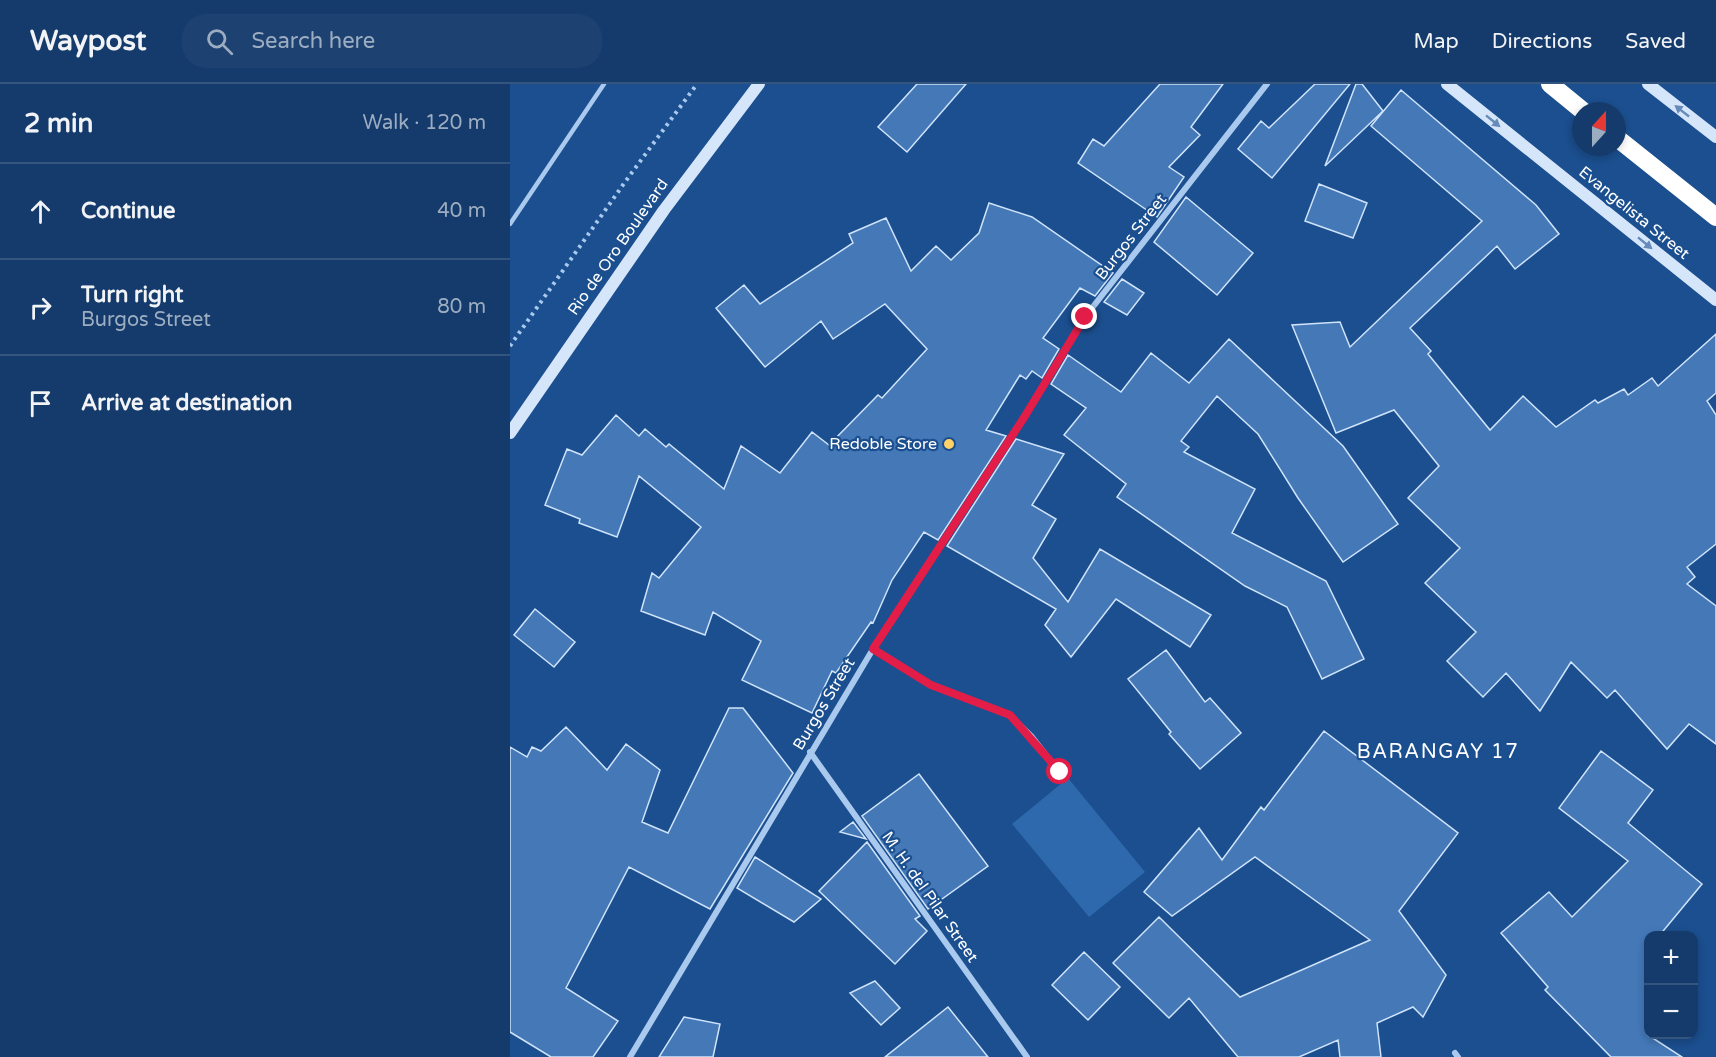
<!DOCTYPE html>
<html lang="en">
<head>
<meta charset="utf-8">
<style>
  body { margin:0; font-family:"Varela Round",sans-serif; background:#1d4271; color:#f1f3f6 }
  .controls { position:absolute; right:18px; bottom:18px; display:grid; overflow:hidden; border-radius:12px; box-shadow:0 3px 9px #0003 }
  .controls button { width:54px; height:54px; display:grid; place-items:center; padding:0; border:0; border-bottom:2px solid #33557e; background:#143b6b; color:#f1f3f6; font:30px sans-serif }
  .compass { position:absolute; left:1062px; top:18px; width:54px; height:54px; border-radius:50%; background:#143b6b; box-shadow:0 3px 9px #0003; rotate:21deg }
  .stop { position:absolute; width:18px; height:18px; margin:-14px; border:4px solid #e11d48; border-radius:50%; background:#fff }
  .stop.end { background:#e11d48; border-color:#fff; box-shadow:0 2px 6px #0008 }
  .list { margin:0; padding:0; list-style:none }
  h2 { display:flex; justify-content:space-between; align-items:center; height:78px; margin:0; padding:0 24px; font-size:26px }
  h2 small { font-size:20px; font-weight:400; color:#9dadc1 }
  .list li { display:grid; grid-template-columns:39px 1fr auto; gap:18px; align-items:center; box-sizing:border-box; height:96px; padding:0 24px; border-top:2px solid #33557e }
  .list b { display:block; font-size:22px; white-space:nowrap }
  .list p { margin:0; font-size:20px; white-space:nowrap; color:#9dadc1 }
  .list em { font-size:20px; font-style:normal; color:#9dadc1 }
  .icon { flex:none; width:33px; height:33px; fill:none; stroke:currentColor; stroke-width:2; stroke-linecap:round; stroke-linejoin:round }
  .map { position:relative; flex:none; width:1206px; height:973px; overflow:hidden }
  header { display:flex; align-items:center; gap:36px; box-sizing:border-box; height:84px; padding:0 30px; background:#143b6b; border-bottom:2px solid #33557e }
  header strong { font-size:28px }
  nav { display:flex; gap:33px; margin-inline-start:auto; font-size:21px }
  .search { width:420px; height:54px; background:#1d4271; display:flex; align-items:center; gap:15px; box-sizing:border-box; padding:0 21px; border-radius:24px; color:#9dadc1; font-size:22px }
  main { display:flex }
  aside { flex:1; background:#143b6b }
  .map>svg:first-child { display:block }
  .green { fill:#2e69ad }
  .building { fill:#4478b7; stroke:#cfe3fa; stroke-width:1.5 }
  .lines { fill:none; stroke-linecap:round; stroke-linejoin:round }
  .path { stroke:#a9c9ee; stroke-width:4; stroke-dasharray:3 4.5; stroke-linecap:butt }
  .lane { stroke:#a9c9ee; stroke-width:4.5 }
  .street { stroke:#a9c9ee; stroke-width:6 }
  .secondary { stroke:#d6e6fa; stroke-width:12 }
  .highway { stroke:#fff; stroke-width:18 }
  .oneway { fill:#668bba }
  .route { stroke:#e11d48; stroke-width:8 }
  .poi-dot { fill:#ffd166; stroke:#1b4f8f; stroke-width:2 }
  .labels { text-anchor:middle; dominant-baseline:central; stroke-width:4.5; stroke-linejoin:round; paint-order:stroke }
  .street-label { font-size:16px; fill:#fff; stroke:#1b4f8f }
  .poi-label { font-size:16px; fill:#fff; stroke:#1b4f8f; text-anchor:end }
  .quarter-label { font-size:20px; letter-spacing:1.5px; fill:#fff; stroke:#1b4f8f }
</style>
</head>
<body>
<header>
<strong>Waypost</strong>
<div class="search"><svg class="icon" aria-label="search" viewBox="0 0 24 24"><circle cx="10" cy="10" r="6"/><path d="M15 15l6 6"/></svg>Search here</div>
<nav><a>Map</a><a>Directions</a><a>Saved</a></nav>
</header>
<main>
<aside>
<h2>2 min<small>Walk · 120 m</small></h2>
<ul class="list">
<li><svg class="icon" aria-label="ahead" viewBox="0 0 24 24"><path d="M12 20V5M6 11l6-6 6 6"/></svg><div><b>Continue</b></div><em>40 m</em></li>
<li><svg class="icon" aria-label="right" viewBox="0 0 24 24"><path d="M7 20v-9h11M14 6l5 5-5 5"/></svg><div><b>Turn right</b><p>Burgos Street</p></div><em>80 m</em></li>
<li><svg class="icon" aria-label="arrive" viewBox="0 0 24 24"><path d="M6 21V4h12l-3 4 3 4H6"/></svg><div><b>Arrive at destination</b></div></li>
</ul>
</aside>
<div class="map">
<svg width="1206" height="973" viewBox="0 0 1206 973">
  <rect width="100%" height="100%" fill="#1b4f8f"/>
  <!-- green -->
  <path class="green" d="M558 694 635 788 579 833 502 740Z"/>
  <!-- building -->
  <path class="building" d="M407 0H456L397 68 368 43Z
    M650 0H713L681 43 690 51 659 83 674 93 647 133 568 79 583 55 594 62Z
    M805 0H840L762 94 728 65 751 37 759 44Z
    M846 0H852L873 27 815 82Z
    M891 6 1026 121 1049 150 1005 185 987 162 900 244 921 267 918 270 980 346 1013 312 1046 343 1085 316 1088 319 1114 305 1118 311 1142 294 1148 302 1206 250V309L1197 317 1206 331V460L1177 483 1185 493 1177 500 1206 522V660L1179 640 1157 665 1105 606 1097 614 1061 578 1030 627 996 589 973 613 937 577 966 548 915 499 950 464 898 414 929 382 884 326 826 349 782 241 830 238 840 263 972 137 861 42Z
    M809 100 857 119 843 154 795 137Z
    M676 113 743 169 707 211 644 158Z
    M479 119 522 133 603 189 585 212 570 204 533 254 549 265 532 294 522 287 516 295 510 291 476 346 496 352 428 456 414 448 382 496 363 539 361 538 326 589 322 587 302 629 232 596 251 557 203 528 195 551 131 527 142 489 149 494 191 443 129 392 107 453 69 439 70 435 35 421 57 365 72 371 106 331 129 352 135 345 156 363 159 360 214 405 231 362 270 389 302 348 319 361 368 311 372 314 417 265 375 220 323 255 311 237 255 283 206 224 234 201 250 220 343 159 339 150 376 134 401 187 426 162 441 176 469 149Z
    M612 195 634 209 617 231 594 218Z
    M719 255 833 362 888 440 833 478 788 414 748 350 707 312 671 357 679 363 674 368 745 405 722 449 816 497 854 575 812 595 777 523 735 502 607 413 616 400 554 351 576 324 541 300 558 271 611 308 641 269 679 299Z
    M506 355 554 370 522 421 546 435 523 474 558 518 590 465 701 531 680 563 606 515 561 573 535 541 546 525 437 462Z
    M25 525 65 558 44 583 4 551Z
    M656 566 695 618 700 614 731 649 690 685 659 650 661 648 618 595Z
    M219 624H233L283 689 200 825 119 783 56 904 108 937 83 973H41L0 948V663L17 673 22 663 31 667 56 643 97 686 116 660 150 686 132 738 158 749Z
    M814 647 948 749 889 827 936 891 913 933 903 923 867 939 871 973H830L828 956 789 973H728L679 914 659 934 603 879 649 833 730 913 860 856 745 773 662 832 634 808 689 744 712 776 751 723 754 726Z
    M1091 667 1143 706 1118 739 1192 800 1149 852H1138V951L1172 973H1101L1035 906 1038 903 991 849 1039 808 1062 833 1118 777 1049 724Z
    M409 690 478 782 418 825 352 732Z
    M343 738 356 755 330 748Z
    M357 758 410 832 405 835 417 847 385 880 309 807Z
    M245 773 311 815 284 838 227 804Z
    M574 868 610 903 578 936 542 901Z
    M365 897 390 924 371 941 340 909Z
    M438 923 478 973H375Z
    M174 933 210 940 203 973H149Z"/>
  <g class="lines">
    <!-- path -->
    <path class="path" d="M0 262 115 98 187 0"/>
    <!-- lane -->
    <path class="lane" d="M0 140 94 0
      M363 565 421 601 500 631 522 652 550 688"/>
    <!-- street -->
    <path class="street" d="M300 668 517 973
      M945 969 948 973
      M120 973 363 565 515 332 575 233 757 0"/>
    <!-- secondary -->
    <path class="secondary" d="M937 0 1206 216
      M1138 0 1206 53
      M0 349 154 126 249 0"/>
    <!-- highway -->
    <path class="highway" d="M1040 0 1073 27
      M1107 54 1206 133"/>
  </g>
  <!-- one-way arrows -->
  <defs><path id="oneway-solid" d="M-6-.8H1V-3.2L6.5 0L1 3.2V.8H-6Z" transform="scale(1.5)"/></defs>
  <g class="oneway">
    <use href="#oneway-solid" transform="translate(1172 27) rotate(-142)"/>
    <use href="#oneway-solid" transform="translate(983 37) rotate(39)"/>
    <use href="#oneway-solid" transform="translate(1135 159) rotate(39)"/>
  </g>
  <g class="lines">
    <!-- route -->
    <path class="route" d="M550 688 500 631 421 601 363 565 515 332 575 233"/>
  </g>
  <!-- markers -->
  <circle class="poi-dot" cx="439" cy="360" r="6"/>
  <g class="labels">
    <!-- street labels -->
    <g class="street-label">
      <text transform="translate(1124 129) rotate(39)">Evangelista Street</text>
      <text transform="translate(621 153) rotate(-52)">Burgos Street</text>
      <text transform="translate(108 163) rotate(-55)">Rio de Oro Boulevard</text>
      <text transform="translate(314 620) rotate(-59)">Burgos Street</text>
      <text transform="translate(420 813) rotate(55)">M. H. del Pilar Street</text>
    </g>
    <!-- poi labels -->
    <g class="poi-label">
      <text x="427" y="360">Redoble Store</text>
    </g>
    <!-- quarter labels -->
    <g class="quarter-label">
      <text x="928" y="668">BARANGAY 17</text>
    </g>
  </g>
</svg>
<div class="controls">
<button>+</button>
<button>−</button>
</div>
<svg class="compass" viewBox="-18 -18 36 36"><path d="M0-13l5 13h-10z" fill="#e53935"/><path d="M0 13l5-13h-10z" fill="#9dadc1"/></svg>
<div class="stop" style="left:550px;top:688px"></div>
<div class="stop end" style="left:575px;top:233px"></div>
</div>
</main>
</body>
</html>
